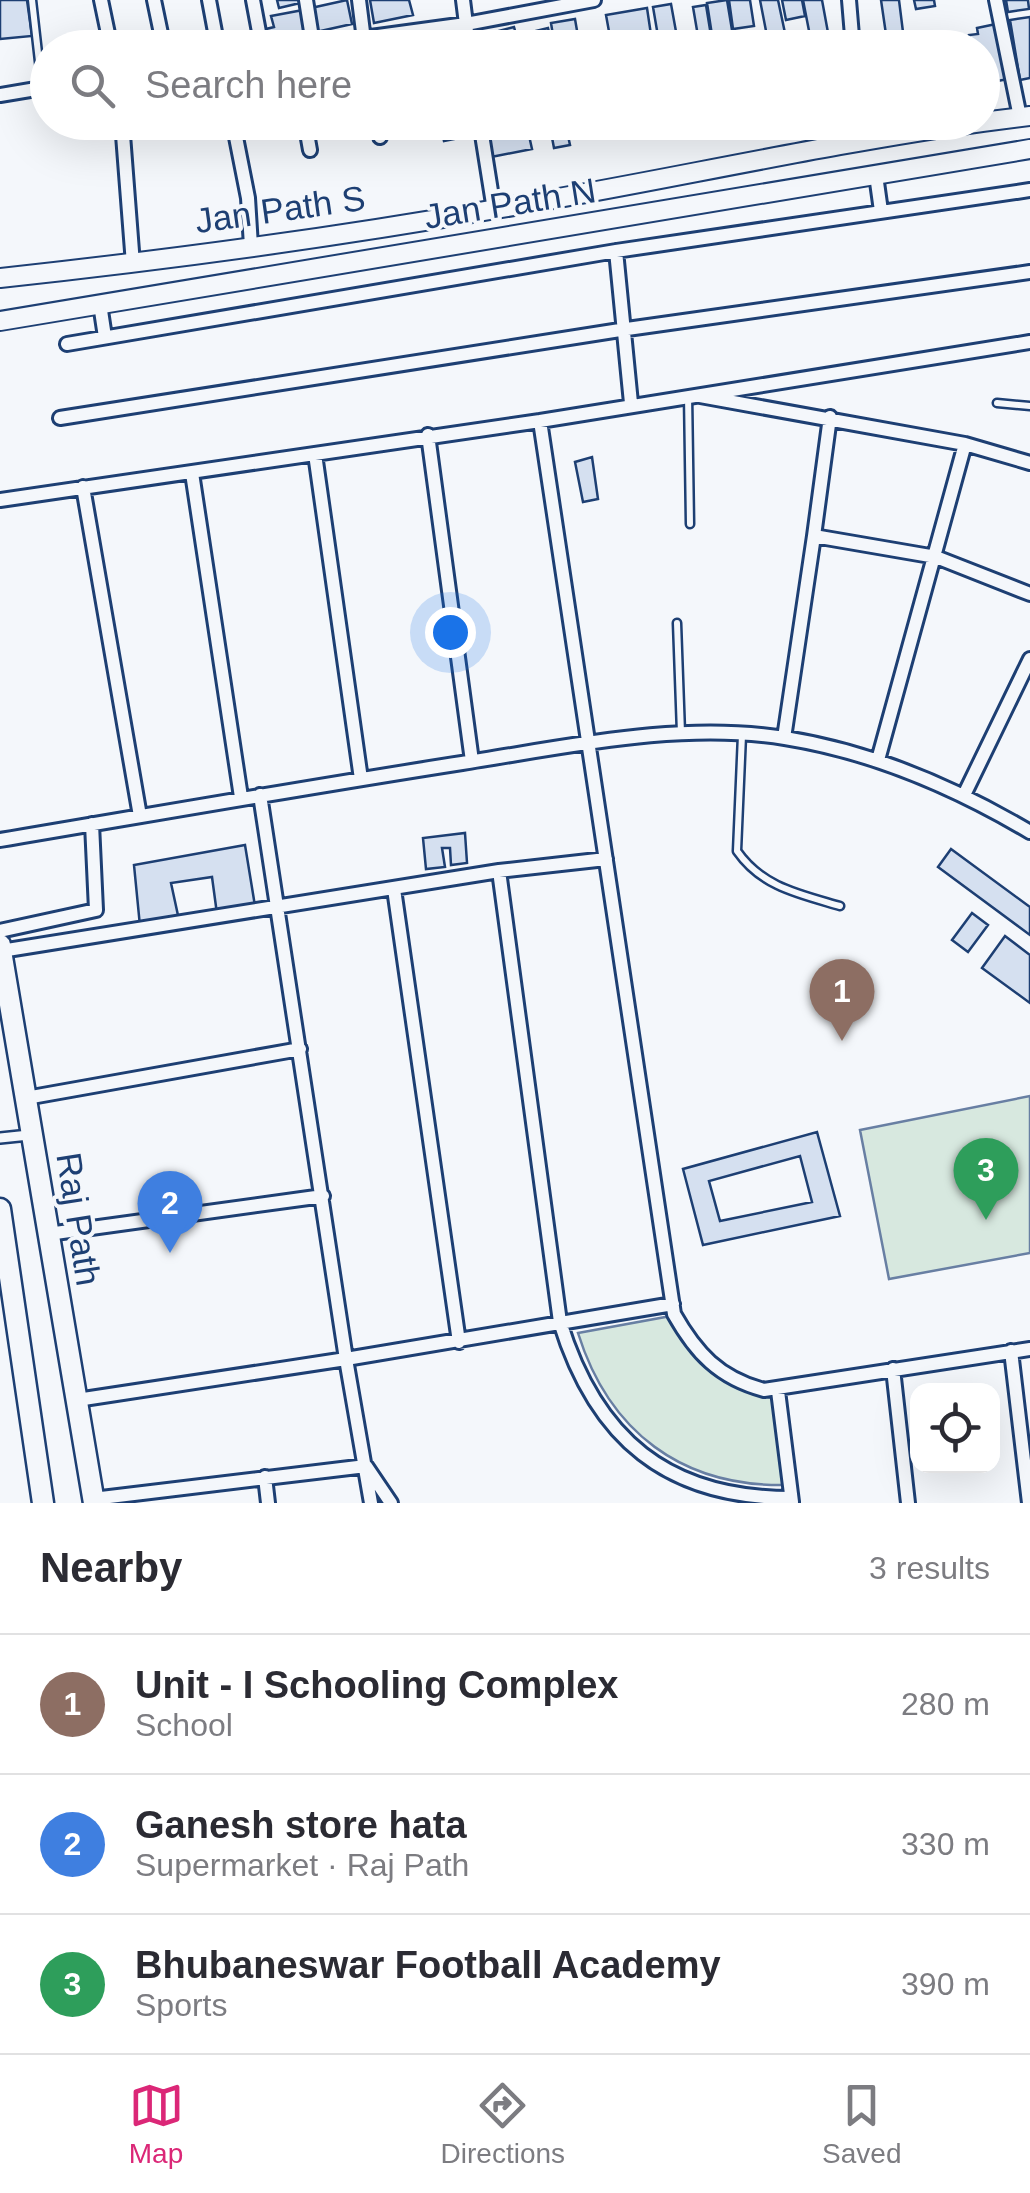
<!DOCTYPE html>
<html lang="en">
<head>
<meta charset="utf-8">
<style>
  body { margin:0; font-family:Helvetica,sans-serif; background:#f7f7f7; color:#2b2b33 }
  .controls { position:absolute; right:30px; bottom:30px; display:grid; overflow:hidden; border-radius:20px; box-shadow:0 10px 40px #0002 }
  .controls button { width:90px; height:90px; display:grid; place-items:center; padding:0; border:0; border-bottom:2px solid #e1e1e2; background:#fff; color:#2b2b33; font:50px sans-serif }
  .you { position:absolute; left:450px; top:632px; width:35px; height:35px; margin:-25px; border:8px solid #fff; border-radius:50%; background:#1a73e8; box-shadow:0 0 0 15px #1a73e833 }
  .badge { display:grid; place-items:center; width:65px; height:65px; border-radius:50%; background:#db2777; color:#fff; font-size:32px; font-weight:700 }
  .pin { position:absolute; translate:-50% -82px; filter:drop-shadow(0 2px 5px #0008) }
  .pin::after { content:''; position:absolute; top:52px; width:35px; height:30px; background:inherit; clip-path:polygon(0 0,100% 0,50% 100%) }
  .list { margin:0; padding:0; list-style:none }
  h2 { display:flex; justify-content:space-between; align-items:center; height:130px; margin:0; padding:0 40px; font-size:42px }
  h2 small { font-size:32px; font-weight:400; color:#7c7c81 }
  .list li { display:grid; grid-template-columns:65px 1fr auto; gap:30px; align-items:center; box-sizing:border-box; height:140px; padding:0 40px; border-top:2px solid #e1e1e2 }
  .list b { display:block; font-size:38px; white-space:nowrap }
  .list p { margin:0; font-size:32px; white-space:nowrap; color:#7c7c81 }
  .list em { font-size:32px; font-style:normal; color:#7c7c81 }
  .icon { flex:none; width:55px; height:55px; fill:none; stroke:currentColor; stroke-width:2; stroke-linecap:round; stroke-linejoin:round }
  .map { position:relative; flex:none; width:1030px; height:1503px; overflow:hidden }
  .search { position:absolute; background:#fff; box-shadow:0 10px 40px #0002; left:30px; right:30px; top:30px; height:110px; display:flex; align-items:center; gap:25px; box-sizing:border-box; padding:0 35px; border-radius:55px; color:#7c7c81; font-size:38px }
  .sheet { height:550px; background:#fff }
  nav { display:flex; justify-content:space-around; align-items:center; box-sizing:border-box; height:140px; border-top:2px solid #e1e1e2; background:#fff; font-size:28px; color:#7c7c81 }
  nav a { display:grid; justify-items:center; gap:5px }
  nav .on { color:#db2777 }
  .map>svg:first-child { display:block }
  .green { fill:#d7e8df; stroke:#687fa3; stroke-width:2.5 }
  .building { fill:#d5e0f0; stroke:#1d3f73; stroke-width:2.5; fill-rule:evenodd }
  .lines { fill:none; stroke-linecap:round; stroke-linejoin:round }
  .service-casing { stroke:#1d3f73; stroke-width:11 }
  .pedestrian-casing { stroke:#1d3f73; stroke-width:14 }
  .minor-casing { stroke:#1d3f73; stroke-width:18 }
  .secondary-casing { stroke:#1d3f73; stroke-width:22 }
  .primary-casing { stroke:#1d3f73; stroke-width:25 }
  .service { stroke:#f4f7fb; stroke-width:6 }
  .pedestrian { stroke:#f4f7fb; stroke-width:9 }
  .minor { stroke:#f4f7fb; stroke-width:12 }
  .secondary { stroke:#f4f7fb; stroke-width:18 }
  .primary { stroke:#f4f7fb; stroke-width:20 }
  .labels { text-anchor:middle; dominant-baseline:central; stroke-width:8; stroke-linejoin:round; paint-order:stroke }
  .street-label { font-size:35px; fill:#1d3f73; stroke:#f4f7fb }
</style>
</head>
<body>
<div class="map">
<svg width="1030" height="1503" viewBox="0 0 1030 1503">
  <rect width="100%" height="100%" fill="#f4f7fb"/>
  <!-- green -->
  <path class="green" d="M1030 1096V1253L889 1279 860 1130Z
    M671 1316C691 1368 723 1382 774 1397L786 1485C682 1487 609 1432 578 1333Z"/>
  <!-- building -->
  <path class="building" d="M0 0H27L32 36 0 39Z
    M277 0H299L300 3 279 8Z
    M347 0 352 24 316 32 311 8Z
    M370 0H409L413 15 374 23Z
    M727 0 735 48H714L707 3Z
    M729 0H750L754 26 733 29Z
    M760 0H778L785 33 767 36Z
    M782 0H802L805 16 786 20Z
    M803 0H822L829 38 811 41Z
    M881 0H899L905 48H888Z
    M914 0H934L935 6 916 9Z
    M1006 0H1028L1029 9 1008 12Z
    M671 4 679 48H660L653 7Z
    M706 5 713 48H700L693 7Z
    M647 8 653 48H612L606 15Z
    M303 10 308 34 265 43 262 30 274 27 271 16Z
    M1030 17V78L1020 80 1010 20Z
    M575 19 580 48H555L551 23Z
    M996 24 1008 79 982 84V48H971L969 35 978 34 977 28Z
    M514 27 520 48H478L476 37Z
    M548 28 553 48H536L532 32Z
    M347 122H370L371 127 349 131Z
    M440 122H461L464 137 444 141Z
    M526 122 532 149 491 157 485 129Z
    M549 122H565L570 145 554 148Z
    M571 122H591L593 135 574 138Z
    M592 457 598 499 583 502 575 462Z
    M465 833 467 863 451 865 450 848H442L445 867 426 869 423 838Z
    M245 845 255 906 217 914 212 877 171 883 179 920 140 926 134 865Z
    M951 849 1030 907V935L938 867Z
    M972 913 988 925 968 952 952 940Z
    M1005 936 1030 955V1003L982 968Z
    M817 1132 840 1216 703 1245 683 1169ZM800 1156 812 1202 720 1221 709 1181Z"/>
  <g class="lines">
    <defs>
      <path id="service" d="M32 0 42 88
        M688 395 690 524
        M997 403 1030 406
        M677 623 681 733
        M742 735 737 851C762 887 799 894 840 906"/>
      <path id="pedestrian" d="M0 1138 29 1135"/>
      <path id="minor" d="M101 0 111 48
        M154 0 164 48
        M209 0 218 48
        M253 0 262 48
        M306 0 313 44
        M359 0 365 48
        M463 0 469 48
        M849 0 853 48
        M996 0 1020 117
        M290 48 466 24 594 0
        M0 95 48 87
        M122 122 133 264
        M233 122 248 198 251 246
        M305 122 310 150
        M378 122 380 137
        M480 122 494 210
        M861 122 864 139
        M876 175 881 211
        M616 251 631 403
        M100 304 105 337
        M67 344 616 251 1030 190
        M700 396 965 444 1030 463
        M60 418 620 330 1030 272
        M540 421 674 1314C696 1353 719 1378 764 1390L1030 1349
        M428 435 472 761
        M315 454 361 779
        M192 473 241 797
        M83 487 140 816
        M0 500 540 421 1030 342
        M814 536 830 417
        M784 738 814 536 936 557 1030 594
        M878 760 965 444
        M965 793 1030 659
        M260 795 346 1359 673 1304
        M0 840C154 814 308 787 462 763 566 747 679 721 785 738 873 752 954 787 1030 832
        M499 871 560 1322C596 1439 667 1498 791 1498
        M394 889 459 1342
        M0 931 96 910 92 824
        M1 951 499 871 606 859
        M26 1098 300 1049
        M48 1234 323 1196
        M1011 1351 1029 1503
        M893 1369 908 1503
        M778 1391 792 1502
        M77 1400 346 1359 371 1503
        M265 1477 268 1503
        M93 1499 366 1466 391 1503"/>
      <path id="secondary" d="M982 122 1030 116
        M0 278C166 260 332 238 496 209 658 182 819 145 982 122
        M0 321 1030 149"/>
      <path id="primary" d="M0 945 94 1503
        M0 1209 43 1503"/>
    </defs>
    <!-- service casing -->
    <use href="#service" class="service-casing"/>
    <!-- pedestrian casing -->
    <use href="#pedestrian" class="pedestrian-casing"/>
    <!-- minor casing -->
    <use href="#minor" class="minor-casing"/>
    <!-- secondary casing -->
    <use href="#secondary" class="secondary-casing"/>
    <!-- primary casing -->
    <use href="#primary" class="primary-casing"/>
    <!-- service -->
    <use href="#service" class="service"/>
    <!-- pedestrian -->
    <use href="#pedestrian" class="pedestrian"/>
    <!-- minor -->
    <use href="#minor" class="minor"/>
    <!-- secondary -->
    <use href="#secondary" class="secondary"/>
    <!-- primary -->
    <use href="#primary" class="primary"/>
  </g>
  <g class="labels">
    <!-- street labels -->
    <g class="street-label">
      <text transform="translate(510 203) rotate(-9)">Jan Path N</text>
      <text transform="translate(280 209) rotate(-8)">Jan Path S</text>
      <text transform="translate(79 1219) rotate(81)">Raj Path</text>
    </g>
  </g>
</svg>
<div class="controls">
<button><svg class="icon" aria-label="locate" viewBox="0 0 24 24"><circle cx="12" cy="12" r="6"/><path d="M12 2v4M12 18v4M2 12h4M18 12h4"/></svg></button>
</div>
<div class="you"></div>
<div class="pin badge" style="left:842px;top:1041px;background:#8d6e63">1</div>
<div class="pin badge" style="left:170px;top:1253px;background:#3f7fe0">2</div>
<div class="pin badge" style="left:986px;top:1220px;background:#2e9e5b">3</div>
<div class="search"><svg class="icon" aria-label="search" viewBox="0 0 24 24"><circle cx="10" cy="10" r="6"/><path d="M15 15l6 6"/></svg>Search here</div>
</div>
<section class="sheet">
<h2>Nearby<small>3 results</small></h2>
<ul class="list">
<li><span class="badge" style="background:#8d6e63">1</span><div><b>Unit - I Schooling Complex</b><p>School</p></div><em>280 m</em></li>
<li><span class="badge" style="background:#3f7fe0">2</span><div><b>Ganesh store hata</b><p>Supermarket · Raj Path</p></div><em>330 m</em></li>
<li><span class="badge" style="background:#2e9e5b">3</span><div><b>Bhubaneswar Football Academy</b><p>Sports</p></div><em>390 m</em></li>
</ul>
</section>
<nav>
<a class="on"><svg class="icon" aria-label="map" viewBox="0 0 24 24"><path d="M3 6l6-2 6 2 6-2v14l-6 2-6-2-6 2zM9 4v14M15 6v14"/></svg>Map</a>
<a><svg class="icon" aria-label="directions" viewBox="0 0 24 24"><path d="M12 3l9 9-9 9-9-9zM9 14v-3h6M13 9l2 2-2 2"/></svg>Directions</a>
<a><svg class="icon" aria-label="saved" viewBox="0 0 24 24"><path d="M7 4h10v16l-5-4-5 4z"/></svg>Saved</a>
</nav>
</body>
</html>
